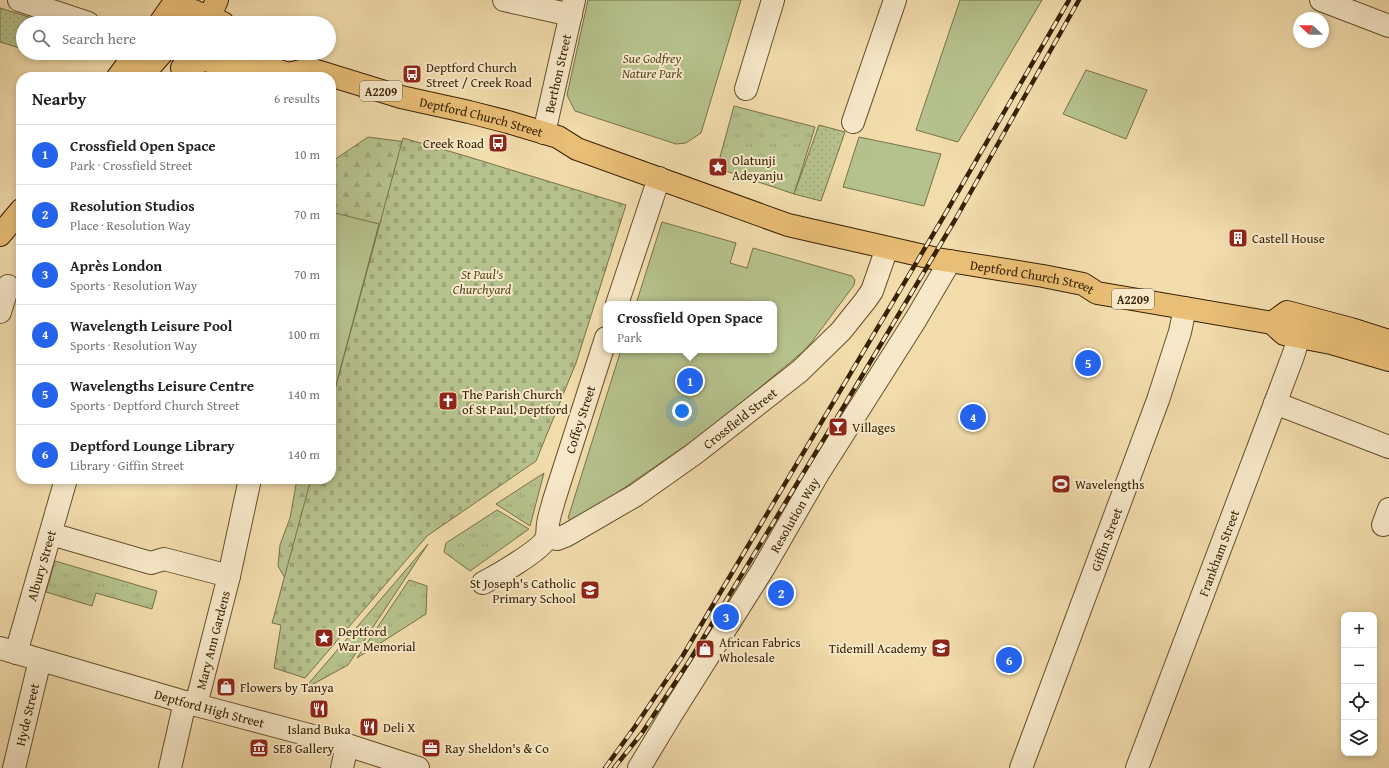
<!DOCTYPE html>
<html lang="en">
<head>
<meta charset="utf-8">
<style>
  body { margin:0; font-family:"Gentium Book Plus",serif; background:#f6f6f6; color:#222 }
  .controls { position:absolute; right:12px; bottom:12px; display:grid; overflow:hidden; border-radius:8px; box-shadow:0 2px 6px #0003 }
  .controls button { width:36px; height:36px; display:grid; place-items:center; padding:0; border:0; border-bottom:1px solid #e0e0e0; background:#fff; color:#222; font:20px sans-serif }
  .compass { position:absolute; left:1293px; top:12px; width:36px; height:36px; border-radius:50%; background:#fff; box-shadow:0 2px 6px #0003; rotate:291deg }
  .you { position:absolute; left:682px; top:411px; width:14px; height:14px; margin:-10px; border:3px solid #fff; border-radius:50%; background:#1a73e8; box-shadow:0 0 0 6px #1a73e833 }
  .badge { display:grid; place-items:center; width:26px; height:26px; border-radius:50%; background:#2563eb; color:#fff; font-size:13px; font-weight:700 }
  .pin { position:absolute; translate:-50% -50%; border:2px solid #fff; box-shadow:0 1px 4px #0006 }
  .popup { position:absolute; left:603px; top:301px; width:174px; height:52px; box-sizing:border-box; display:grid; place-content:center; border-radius:8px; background:#fff; filter:drop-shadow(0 1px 3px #0005); font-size:13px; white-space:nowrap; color:#767676 }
  .popup b { font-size:15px; color:#222 }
  .popup::after { content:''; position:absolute; left:50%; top:100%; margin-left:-8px; border:8px solid transparent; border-top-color:#fff }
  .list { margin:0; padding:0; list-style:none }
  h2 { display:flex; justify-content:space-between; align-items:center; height:52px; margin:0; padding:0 16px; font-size:17px }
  h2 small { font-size:13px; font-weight:400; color:#767676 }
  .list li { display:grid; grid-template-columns:26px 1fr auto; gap:12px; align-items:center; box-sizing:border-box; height:60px; padding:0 16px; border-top:1px solid #e0e0e0 }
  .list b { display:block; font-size:15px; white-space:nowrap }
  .list p { margin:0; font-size:13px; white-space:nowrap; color:#767676 }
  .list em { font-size:13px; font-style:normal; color:#767676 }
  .icon { flex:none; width:22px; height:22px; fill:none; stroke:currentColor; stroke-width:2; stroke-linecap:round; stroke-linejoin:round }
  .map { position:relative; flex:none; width:1389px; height:768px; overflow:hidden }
  .search { position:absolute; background:#fff; box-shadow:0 2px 6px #0003; left:16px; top:16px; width:320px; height:44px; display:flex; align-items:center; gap:10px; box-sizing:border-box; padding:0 14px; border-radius:22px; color:#767676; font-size:15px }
  .panel { position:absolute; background:#fff; box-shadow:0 2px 6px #0003; left:16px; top:72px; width:320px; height:412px; border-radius:16px }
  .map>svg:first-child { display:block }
  .grass { fill:url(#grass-tufts); stroke:#777247 }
  .forest { fill:url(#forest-firs); stroke:#777247 }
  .cemetery { fill:url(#cemetery-stones); stroke:#777247 }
  .park { fill:#b6c28d; stroke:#777247 }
  .garden { fill:url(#garden-dots); stroke:#777247 }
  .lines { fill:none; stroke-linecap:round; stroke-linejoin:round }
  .minor-casing { stroke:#66502c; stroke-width:24 }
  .major-casing { stroke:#382101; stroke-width:24 }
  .minor { stroke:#f7e8c9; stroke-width:22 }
  .major { stroke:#e9be76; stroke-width:22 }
  .rail-casing { stroke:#382101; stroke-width:4.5 }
  .rail { stroke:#f7e8c9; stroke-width:3; stroke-dasharray:9; stroke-linecap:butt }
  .labels { text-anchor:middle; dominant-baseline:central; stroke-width:4; stroke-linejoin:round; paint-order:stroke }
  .shield { fill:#f7e8c9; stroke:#715d3d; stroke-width:1 }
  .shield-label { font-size:12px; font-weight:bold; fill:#382101 }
  .park-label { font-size:13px; font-style:italic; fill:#584924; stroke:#f7e8c9 }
  .poi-label { font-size:13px; fill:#382101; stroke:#f7e8c9; text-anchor:start }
  .street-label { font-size:13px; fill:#382101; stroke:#f7e8c9 }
</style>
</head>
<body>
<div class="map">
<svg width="1389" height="768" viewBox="0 0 1389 768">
  <defs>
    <pattern id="grass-tufts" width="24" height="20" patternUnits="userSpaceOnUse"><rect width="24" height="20" fill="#b6c28d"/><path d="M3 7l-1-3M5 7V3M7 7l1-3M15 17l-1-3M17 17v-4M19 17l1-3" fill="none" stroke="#9da678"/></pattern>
    <pattern id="forest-firs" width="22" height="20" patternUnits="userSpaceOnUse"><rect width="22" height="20" fill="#b6c28d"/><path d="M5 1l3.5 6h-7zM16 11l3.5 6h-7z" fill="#9da678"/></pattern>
    <pattern id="cemetery-stones" width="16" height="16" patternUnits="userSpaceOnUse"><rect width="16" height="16" fill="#b6c28d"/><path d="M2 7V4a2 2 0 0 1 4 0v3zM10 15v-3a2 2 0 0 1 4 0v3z" fill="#9da678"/></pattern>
    <pattern id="garden-dots" width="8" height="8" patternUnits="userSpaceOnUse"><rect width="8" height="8" fill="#b6c28d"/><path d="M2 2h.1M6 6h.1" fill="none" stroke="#9da678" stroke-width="1.8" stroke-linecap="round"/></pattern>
  </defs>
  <rect width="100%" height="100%" fill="#f2dcac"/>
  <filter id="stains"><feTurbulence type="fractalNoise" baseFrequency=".005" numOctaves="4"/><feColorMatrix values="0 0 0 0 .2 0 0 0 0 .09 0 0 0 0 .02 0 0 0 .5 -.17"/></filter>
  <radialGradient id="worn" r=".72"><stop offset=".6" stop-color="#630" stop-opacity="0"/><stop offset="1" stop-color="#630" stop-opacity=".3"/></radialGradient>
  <!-- grass -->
  <path class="grass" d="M734 106 815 127 794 194 717 168Z
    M544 473 530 526 496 504Z
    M497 510 529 529 470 571 444 552 446 543Z
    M428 544 348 665 304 689Z
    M55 561 157 591 152 609 96 593 92 606 46 592Z
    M409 580 427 586 426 614 357 658Z"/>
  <!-- forest -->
  <path class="forest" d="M368 137 421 144 369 390 290 587 278 566 280 545 290 518 297 479H331V162Z"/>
  <!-- cemetery -->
  <path class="cemetery" d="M403 138 459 154 626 205 576 363 536 461 427 536 305 678 274 668 281 625 272 623 311 479H331V404Z"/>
  <!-- park -->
  <path class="park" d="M588 0H741L701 133 686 143 676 144 575 111 567 95Z
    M960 0H1042L958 142 916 130Z
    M1086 70 1147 90 1126 139 1063 114Z
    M859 137 941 154 924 206 843 187Z
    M331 212 379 224 331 404Z
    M662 222 736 243 730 263 747 268 753 248 852 276 855 280 854 285 814 339 805 350 711 428 608 499 571 521 568 518 621 350H774V304H636Z"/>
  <!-- garden -->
  <path class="garden" d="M0 8 32 18 31 23H23V49L0 42Z
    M819 125 845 132 821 201 794 194Z"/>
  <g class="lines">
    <defs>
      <g id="minor">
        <path d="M19 0 88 23"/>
        <path d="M504 0 571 15"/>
        <path d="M1321 0 1389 26"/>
        <path d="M746 89 773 0"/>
        <path d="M853 122 895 0"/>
        <path id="s1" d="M544 133 574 0"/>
        <path d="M617 304 659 178"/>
        <path d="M0 312 8 286"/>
        <path d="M1275 403 1389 447"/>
        <path d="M1383 525 1389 509"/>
        <path d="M51 534 151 563 164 559 229 576"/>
        <path id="s2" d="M547 537 557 539 567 535 636 495 694 454 800 371 841 331 865 301 872 291 887 248"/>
        <path id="s3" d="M483 583C496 576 540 551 546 539 548 535 547 529 548 524 549 516 552 508 554 500L606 338"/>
        <path id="s4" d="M0 648 185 702 347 745 418 768"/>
        <path id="s5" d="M16 653 66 479"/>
        <path id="s6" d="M196 705 229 576 250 479"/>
        <path id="s7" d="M14 768 40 660"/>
        <path d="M170 768 185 702"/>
        <path d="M342 768 347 745"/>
        <path id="s8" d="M639 768 671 715 763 569 819 472 916 319 950 261"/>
        <path id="s9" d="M1021 768 1158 400 1180 332 1185 308"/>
        <path id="s10" d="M1137 768 1293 356 1299 337"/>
      </g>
      <g id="major">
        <path d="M174 3 223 23"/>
        <path d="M160 23 176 0"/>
        <path d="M207 23 217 0"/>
        <path id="s11" d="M227 53 288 74 310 69 401 97 469 112 508 122 558 137 577 149 788 225 937 259 1043 276 1083 284 1097 293 1272 323 1284 334 1331 343 1389 360"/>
        <path d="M182 68 193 63 206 60 244 72"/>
        <path d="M118 77 136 53"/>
        <path d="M141 77 162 53"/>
        <path d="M0 235 21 210"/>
        <path d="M1272 323 1287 312 1351 329 1389 341"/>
      </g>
    </defs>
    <!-- minor casing -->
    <use href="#minor" class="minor-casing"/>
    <!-- major casing -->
    <use href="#major" class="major-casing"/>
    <!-- minor -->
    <use href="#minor" class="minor"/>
    <!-- major -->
    <use href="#major" class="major"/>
    <defs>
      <path id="rail" d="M605 768 634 728 682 657 944 216 1069 0
        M614 768 642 733 690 660 844 406 955 220 1079 0"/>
    </defs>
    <!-- rail casing -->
    <use href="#rail" class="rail-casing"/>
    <!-- rail -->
    <use href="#rail" class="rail"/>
  </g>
  <!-- icons -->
  <defs>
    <symbol id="bus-square" viewBox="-11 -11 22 22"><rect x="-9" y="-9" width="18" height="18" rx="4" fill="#8f2418" stroke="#f7e8c9"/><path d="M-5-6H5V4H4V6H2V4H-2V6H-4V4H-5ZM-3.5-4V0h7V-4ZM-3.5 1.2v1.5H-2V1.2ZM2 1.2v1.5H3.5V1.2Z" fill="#fff"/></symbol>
    <symbol id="sight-square" viewBox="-11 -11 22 22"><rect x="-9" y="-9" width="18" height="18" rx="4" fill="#8f2418" stroke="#f7e8c9"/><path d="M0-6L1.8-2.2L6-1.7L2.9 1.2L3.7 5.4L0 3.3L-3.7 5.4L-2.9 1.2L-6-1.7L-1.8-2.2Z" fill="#fff"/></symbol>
    <symbol id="building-square" viewBox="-11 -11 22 22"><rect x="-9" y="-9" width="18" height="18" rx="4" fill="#8f2418" stroke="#f7e8c9"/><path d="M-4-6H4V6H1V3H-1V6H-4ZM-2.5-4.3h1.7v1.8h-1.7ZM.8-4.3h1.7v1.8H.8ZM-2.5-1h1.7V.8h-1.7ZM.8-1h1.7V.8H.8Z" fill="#fff"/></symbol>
    <symbol id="church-square" viewBox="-11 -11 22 22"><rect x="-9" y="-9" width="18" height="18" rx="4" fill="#8f2418" stroke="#f7e8c9"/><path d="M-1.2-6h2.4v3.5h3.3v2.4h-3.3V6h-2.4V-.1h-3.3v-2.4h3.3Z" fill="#fff"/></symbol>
    <symbol id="bar-square" viewBox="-11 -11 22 22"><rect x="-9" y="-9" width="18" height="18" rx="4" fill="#8f2418" stroke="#f7e8c9"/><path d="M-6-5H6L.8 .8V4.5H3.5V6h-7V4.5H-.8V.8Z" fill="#fff"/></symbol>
    <symbol id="stadium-square" viewBox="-11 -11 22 22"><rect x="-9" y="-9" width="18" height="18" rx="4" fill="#8f2418" stroke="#f7e8c9"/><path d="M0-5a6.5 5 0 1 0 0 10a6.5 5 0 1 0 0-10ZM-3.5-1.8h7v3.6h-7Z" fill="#fff"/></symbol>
    <symbol id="school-square" viewBox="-11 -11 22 22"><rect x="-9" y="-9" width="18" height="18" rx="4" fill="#8f2418" stroke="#f7e8c9"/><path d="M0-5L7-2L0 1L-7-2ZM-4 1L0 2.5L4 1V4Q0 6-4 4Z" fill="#fff"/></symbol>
    <symbol id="shop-square" viewBox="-11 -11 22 22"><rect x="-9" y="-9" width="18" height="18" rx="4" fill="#8f2418" stroke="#f7e8c9"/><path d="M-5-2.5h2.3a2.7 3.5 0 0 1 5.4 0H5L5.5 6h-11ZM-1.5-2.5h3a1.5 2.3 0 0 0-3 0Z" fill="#fff"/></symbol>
    <symbol id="restaurant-square" viewBox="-11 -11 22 22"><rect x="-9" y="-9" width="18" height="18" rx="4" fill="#8f2418" stroke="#f7e8c9"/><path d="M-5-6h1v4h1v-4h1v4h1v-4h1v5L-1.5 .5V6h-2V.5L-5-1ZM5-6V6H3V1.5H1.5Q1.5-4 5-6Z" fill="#fff"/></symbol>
    <symbol id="museum-square" viewBox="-11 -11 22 22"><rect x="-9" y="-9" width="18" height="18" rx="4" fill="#8f2418" stroke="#f7e8c9"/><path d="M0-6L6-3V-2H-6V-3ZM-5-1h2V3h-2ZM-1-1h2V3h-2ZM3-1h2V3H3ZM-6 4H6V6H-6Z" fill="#fff"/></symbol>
    <symbol id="office-square" viewBox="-11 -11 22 22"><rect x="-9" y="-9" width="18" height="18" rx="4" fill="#8f2418" stroke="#f7e8c9"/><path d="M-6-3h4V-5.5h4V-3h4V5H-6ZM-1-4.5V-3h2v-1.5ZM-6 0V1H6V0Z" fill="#fff"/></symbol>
  </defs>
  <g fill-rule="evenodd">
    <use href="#bus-square" x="401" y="63" width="22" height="22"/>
    <use href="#bus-square" x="487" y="132" width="22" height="22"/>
    <use href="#sight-square" x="707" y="156" width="22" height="22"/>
    <use href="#building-square" x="1227" y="227" width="22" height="22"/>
    <use href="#church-square" x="437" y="390" width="22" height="22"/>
    <use href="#bar-square" x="827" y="416" width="22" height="22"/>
    <use href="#stadium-square" x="1050" y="473" width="22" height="22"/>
    <use href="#school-square" x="579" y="579" width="22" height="22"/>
    <use href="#sight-square" x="313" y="627" width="22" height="22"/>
    <use href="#school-square" x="930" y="637" width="22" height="22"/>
    <use href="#shop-square" x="694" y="638" width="22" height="22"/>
    <use href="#shop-square" x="215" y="676" width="22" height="22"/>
    <use href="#restaurant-square" x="308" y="698" width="22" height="22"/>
    <use href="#restaurant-square" x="358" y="716" width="22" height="22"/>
    <use href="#museum-square" x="248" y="737" width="22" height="22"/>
    <use href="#office-square" x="420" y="737" width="22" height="22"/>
  </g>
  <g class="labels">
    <!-- shield labels -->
    <g class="shield">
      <rect x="360" y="81" width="42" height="20" rx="3"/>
      <rect x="1112" y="289" width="42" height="20" rx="3"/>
    </g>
    <g class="shield-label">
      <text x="381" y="91">A2209</text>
      <text x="1133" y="299">A2209</text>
    </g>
    <!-- park labels -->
    <g class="park-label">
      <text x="652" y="58">Sue Godfrey<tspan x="652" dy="15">Nature Park</tspan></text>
      <text x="482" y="274">St Paul's<tspan x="482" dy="15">Churchyard</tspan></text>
    </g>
    <!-- poi labels -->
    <g class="poi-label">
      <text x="426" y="67">Deptford Church<tspan x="426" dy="15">Street / Creek Road</tspan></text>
      <text x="484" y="143" text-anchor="end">Creek Road</text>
      <text x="732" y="160">Olatunji<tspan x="732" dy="15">Adeyanju</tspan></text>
      <text x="1252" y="238">Castell House</text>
      <text x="462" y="394">The Parish Church<tspan x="462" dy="15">of St Paul, Deptford</tspan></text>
      <text x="852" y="427">Villages</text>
      <text x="1075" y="484">Wavelengths</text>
      <text x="576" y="583" text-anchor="end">St Joseph's Catholic<tspan x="576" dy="15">Primary School</tspan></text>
      <text x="338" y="631">Deptford<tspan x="338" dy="15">War Memorial</tspan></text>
      <text x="719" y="642">African Fabrics<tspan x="719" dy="15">Wholesale</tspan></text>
      <text x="927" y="648" text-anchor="end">Tidemill Academy</text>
      <text x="240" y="687">Flowers by Tanya</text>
      <text x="383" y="727">Deli X</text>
      <text x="319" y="729" text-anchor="middle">Island Buka</text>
      <text x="273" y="748">SE8 Gallery</text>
      <text x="445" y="748">Ray Sheldon's &amp; Co</text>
    </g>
    <!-- street labels -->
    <g class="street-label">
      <text stroke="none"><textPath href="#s1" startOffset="61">Berthon Street</textPath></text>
      <text stroke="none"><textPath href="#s11" startOffset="265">Deptford Church Street</textPath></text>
      <text stroke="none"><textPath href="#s11" startOffset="841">Deptford Church Street</textPath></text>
      <text stroke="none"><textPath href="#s2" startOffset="230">Crossfield Street</textPath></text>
      <text stroke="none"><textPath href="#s3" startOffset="202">Coffey Street</textPath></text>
      <text stroke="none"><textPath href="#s8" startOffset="297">Resolution Way</textPath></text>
      <text stroke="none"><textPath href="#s9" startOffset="244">Giffin Street</textPath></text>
      <text stroke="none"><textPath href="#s10" startOffset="230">Frankham Street</textPath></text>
      <text stroke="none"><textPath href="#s5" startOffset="91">Albury Street</textPath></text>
      <text stroke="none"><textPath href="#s6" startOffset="67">Mary Ann Gardens</textPath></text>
      <text stroke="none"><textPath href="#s4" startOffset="218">Deptford High Street</textPath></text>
      <text stroke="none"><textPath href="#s7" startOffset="55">Hyde Street</textPath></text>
    </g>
  </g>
  <rect width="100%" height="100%" filter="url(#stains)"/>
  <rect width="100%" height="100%" fill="url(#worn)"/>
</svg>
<div class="controls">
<button>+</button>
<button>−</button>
<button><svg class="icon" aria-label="locate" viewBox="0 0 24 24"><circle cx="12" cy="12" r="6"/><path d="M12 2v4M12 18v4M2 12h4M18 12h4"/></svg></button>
<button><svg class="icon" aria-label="layers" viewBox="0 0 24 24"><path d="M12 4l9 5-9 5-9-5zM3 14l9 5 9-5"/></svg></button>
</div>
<svg class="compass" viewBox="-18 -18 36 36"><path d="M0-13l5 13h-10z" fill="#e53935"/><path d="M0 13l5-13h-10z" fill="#767676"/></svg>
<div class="you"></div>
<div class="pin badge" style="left:690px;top:381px">1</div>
<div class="popup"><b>Crossfield Open Space</b>Park</div>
<div class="pin badge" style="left:781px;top:593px">2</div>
<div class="pin badge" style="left:726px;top:617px">3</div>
<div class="pin badge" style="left:973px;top:417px">4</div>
<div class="pin badge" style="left:1088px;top:363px">5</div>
<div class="pin badge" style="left:1009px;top:660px">6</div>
<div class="search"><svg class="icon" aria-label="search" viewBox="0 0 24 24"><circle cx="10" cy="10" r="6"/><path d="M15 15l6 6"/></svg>Search here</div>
<section class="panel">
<h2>Nearby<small>6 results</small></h2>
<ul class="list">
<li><span class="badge">1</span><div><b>Crossfield Open Space</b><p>Park · Crossfield Street</p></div><em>10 m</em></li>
<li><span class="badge">2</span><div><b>Resolution Studios</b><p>Place · Resolution Way</p></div><em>70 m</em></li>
<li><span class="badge">3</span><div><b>Après London</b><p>Sports · Resolution Way</p></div><em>70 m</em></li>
<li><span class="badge">4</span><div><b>Wavelength Leisure Pool</b><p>Sports · Resolution Way</p></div><em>100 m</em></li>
<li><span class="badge">5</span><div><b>Wavelengths Leisure Centre</b><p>Sports · Deptford Church Street</p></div><em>140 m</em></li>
<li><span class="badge">6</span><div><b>Deptford Lounge Library</b><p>Library · Giffin Street</p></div><em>140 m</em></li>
</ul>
</section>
</div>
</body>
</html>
